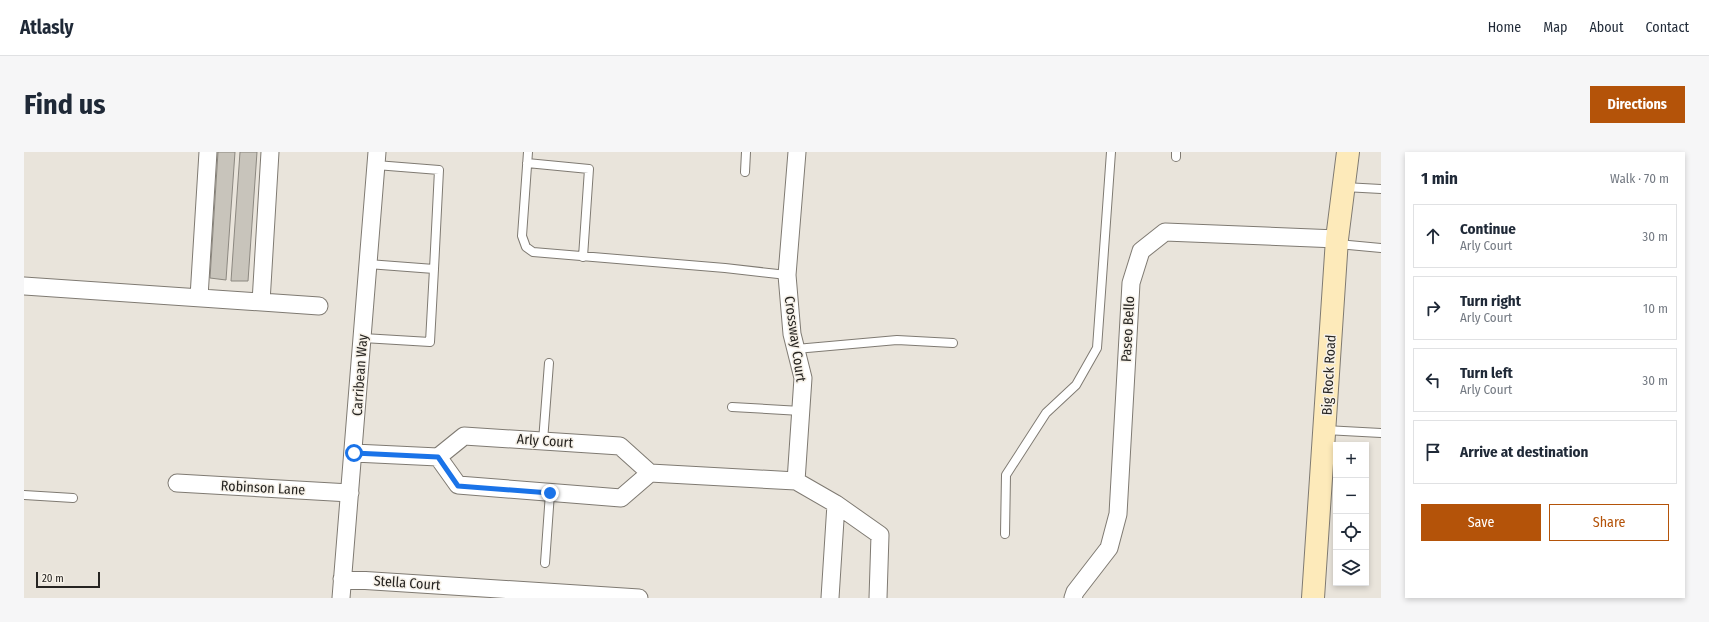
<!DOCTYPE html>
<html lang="en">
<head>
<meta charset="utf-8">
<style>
  body { margin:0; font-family:"Fira Sans Condensed",sans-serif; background:#f6f6f7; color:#1f2937 }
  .controls { position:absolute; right:12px; bottom:12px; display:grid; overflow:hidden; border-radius:0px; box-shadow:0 2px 6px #0003 }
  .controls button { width:36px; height:36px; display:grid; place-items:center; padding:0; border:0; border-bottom:1px solid #e0e1e3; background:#fff; color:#1f2937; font:20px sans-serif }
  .scale { position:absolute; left:12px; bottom:10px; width:64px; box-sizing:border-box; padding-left:4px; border:2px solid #262421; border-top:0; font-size:11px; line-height:14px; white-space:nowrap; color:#262421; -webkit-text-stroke:3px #f6f1e8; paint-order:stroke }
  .stop { position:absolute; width:12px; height:12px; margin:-9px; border:3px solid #1a73e8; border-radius:50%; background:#fff }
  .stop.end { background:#1a73e8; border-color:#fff; box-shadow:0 1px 4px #0008 }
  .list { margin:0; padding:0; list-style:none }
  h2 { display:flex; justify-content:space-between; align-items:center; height:52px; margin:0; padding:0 16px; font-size:17px }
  h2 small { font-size:13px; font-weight:400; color:#747a83 }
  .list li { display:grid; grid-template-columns:26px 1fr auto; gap:12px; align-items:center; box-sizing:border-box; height:64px; margin:0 8px 8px; padding:0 8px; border:1px solid #e0e1e3; border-radius:0px }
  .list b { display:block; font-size:15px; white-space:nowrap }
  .list p { margin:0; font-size:13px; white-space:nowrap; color:#747a83 }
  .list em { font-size:13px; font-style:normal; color:#747a83 }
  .actions { display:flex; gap:8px; padding:12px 16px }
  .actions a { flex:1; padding:9px 0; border:1px solid #b45309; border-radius:0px; text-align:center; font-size:14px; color:#b45309 }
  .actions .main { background:#b45309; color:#fff }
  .icon { flex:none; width:22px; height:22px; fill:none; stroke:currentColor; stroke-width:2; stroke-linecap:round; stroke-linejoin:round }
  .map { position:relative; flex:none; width:1357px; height:446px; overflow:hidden; border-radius:0px }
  header { display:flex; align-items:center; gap:24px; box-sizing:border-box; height:56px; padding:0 20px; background:#fff; border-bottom:1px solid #e0e1e3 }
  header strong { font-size:19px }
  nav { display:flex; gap:22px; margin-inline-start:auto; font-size:14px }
  .intro { display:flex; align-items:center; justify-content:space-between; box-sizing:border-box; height:96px; padding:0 24px }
  h1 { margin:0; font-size:28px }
  .button { padding:10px 18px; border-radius:0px; background:#b45309; color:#fff; font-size:14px; font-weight:700 }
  main { display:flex; gap:24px; padding:0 24px }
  aside { flex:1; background:#fff; border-radius:0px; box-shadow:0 2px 6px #0003 }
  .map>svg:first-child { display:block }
  .building { fill:#c8c4bb; stroke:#8c8880 }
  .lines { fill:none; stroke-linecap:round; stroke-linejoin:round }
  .lane-casing { stroke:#7f7a72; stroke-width:10 }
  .street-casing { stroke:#7f7a72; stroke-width:19 }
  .secondary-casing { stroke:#7f7a72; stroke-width:24 }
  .lane { stroke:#fff; stroke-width:8 }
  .street { stroke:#fff; stroke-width:17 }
  .secondary { stroke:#fdeaba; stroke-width:22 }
  .route { stroke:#1a73e8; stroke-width:5 }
  .labels { text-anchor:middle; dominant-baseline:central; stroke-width:3; stroke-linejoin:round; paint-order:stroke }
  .street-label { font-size:14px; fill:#262421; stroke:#f6f1e8 }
</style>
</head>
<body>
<header>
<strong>Atlasly</strong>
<nav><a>Home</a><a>Map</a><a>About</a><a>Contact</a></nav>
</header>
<div class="intro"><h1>Find us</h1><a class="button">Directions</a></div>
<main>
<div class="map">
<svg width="1357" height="446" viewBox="0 0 1357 446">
  <rect width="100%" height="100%" fill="#e9e4db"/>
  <!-- building -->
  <path class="building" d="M194 0H211L202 128 186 126Z
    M216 0H233L224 129H207Z"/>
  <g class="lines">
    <defs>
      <path id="lane" d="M504 0 498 84 502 95 509 100 701 116 763 123
        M1152 5V0
        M503 11 565 17 559 105
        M721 20 722 0
        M1320 35 1357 37
        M1314 92 1357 96
        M344 112 410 117 415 18 352 13
        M339 186 406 190 410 117
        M772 197 873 188 929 191
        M708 255 777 259
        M1301 278 1357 281
        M519 289 525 211
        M0 343 49 346
        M981 382 982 323 1022 261 1052 233 1073 196 1087 0
        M521 411 526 341"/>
      <path id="street" d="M0 134 295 154
        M175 145 184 0
        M237 150 246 0
        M330 301 414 305 440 284 596 294 626 321 772 329 812 352 856 383 854 446
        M414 305 434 333 597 346 626 321
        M772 329 779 226 768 182 763 123 773 0
        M153 331 326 341
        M318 427 615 446
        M317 446 353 0
        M806 446 812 352
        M1049 446 1051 440 1085 396 1094 362 1107 131 1117 99 1141 80 1313 87"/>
      <path id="secondary" d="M1289 446 1313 87 1324 0"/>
    </defs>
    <!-- lane casing -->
    <use href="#lane" class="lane-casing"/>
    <!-- street casing -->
    <use href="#street" class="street-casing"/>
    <!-- secondary casing -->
    <use href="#secondary" class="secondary-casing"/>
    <!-- lane -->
    <use href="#lane" class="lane"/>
    <!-- street -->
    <use href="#street" class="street"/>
    <!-- secondary -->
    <use href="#secondary" class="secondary"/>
  </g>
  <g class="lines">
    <!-- route -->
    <path class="route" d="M330 301 414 305 434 334 526 341"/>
  </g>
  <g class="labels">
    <!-- street labels -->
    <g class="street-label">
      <text transform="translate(1104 177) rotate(-87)">Paseo Bello</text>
      <text transform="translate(771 187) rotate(82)">Crossway Court</text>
      <text transform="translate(336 223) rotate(-86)">Carribean Way</text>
      <text transform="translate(1305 223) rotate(-87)">Big Rock Road</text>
      <text transform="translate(521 289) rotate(4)">Arly Court</text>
      <text transform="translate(239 336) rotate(3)">Robinson Lane</text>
      <text transform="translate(383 431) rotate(4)">Stella Court</text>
    </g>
  </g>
</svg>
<div class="controls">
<button>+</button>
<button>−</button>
<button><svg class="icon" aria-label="locate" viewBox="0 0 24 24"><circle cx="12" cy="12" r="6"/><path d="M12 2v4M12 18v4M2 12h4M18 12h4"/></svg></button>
<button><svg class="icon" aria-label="layers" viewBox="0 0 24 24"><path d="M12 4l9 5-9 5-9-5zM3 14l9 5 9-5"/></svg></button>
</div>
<div class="scale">20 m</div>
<div class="stop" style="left:330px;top:301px"></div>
<div class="stop end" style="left:526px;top:341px"></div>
</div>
<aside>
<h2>1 min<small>Walk · 70 m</small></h2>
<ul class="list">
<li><svg class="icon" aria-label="ahead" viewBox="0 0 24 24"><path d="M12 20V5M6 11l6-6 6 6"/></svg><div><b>Continue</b><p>Arly Court</p></div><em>30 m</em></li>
<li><svg class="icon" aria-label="right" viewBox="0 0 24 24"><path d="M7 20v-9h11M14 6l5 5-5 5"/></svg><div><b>Turn right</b><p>Arly Court</p></div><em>10 m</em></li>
<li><svg class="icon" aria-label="left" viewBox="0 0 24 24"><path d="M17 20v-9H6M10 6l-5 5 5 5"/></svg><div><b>Turn left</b><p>Arly Court</p></div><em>30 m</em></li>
<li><svg class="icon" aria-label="arrive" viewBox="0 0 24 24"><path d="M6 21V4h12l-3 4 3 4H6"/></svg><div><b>Arrive at destination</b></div></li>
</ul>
<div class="actions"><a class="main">Save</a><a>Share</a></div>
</aside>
</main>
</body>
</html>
